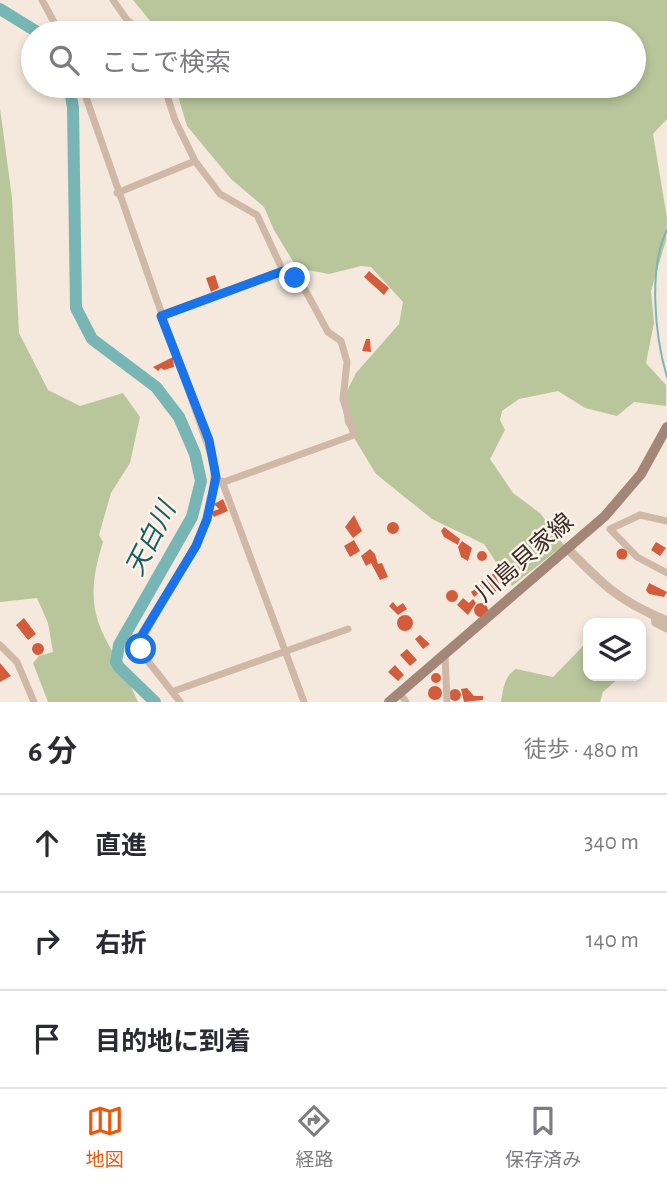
<!DOCTYPE html>
<html lang="ja">
<head>
<meta charset="utf-8">
<style>
  body { margin:0; font-family:"Alegreya Sans","Noto Sans JP",sans-serif; background:#f2f2f3; color:#2b2b33 }
  .controls { position:absolute; right:21px; bottom:21px; display:grid; overflow:hidden; border-radius:14px; box-shadow:0 4px 10px #0003 }
  .controls button { width:63px; height:63px; display:grid; place-items:center; padding:0; border:0; border-bottom:2px solid #e1e1e2; background:#fff; color:#2b2b33; font:35px sans-serif }
  .stop { position:absolute; width:21px; height:21px; margin:-16px; border:5px solid #1a73e8; border-radius:50%; background:#fff }
  .stop.end { background:#1a73e8; border-color:#fff; box-shadow:0 2px 7px #0008 }
  .list { margin:0; padding:0; list-style:none }
  h2 { display:flex; justify-content:space-between; align-items:center; height:91px; margin:0; padding:0 28px; font-size:30px }
  h2 small { font-size:23px; font-weight:400; color:#7c7c81 }
  .list li { display:grid; grid-template-columns:46px 1fr auto; gap:21px; align-items:center; box-sizing:border-box; height:98px; padding:0 28px; border-top:2px solid #e1e1e2 }
  .list b { display:block; font-size:26px; white-space:nowrap }
  .list em { font-size:23px; font-style:normal; color:#7c7c81 }
  .icon { flex:none; width:38px; height:38px; fill:none; stroke:currentColor; stroke-width:2; stroke-linecap:round; stroke-linejoin:round }
  .map { position:relative; flex:none; width:667px; height:702px; overflow:hidden }
  .search { position:absolute; background:#fff; box-shadow:0 4px 10px #0003; left:21px; right:21px; top:21px; height:77px; display:flex; align-items:center; gap:18px; box-sizing:border-box; padding:0 24px; border-radius:38px; color:#7c7c81; font-size:26px }
  .sheet { height:385px; background:#fff }
  nav { display:flex; justify-content:space-around; align-items:center; box-sizing:border-box; height:98px; border-top:2px solid #e1e1e2; background:#fff; font-size:19px; color:#7c7c81 }
  nav a { display:grid; justify-items:center; gap:4px }
  nav .on { color:#ea580c }
  .map>svg:first-child { display:block }
  .green { fill:#b9c69b }
  .lines { fill:none; stroke-linecap:round; stroke-linejoin:round }
  .stream { stroke:#78b5b5; stroke-width:2 }
  .river { stroke:#78b5b5; stroke-width:12 }
  .building { fill:#d35c3d }
  .minor { stroke:#cfb8a7; stroke-width:7 }
  .tertiary { stroke:#cfb8a7; stroke-width:9 }
  .secondary { stroke:#a38678; stroke-width:10 }
  .route { stroke:#1a73e8; stroke-width:9 }
  .labels { text-anchor:middle; dominant-baseline:central; stroke-width:5; stroke-linejoin:round; paint-order:stroke }
  .street-label { font-size:24px; fill:#3a2d28; stroke:#fcf3ea }
  .water-label { font-size:26px; font-style:italic; fill:#195f61; stroke:#fcf3ea }
</style>
</head>
<body>
<div class="map">
<svg width="667" height="702" viewBox="0 0 667 702">
  <rect width="100%" height="100%" fill="#f5e9dd"/>
  <!-- green -->
  <path class="green" d="M133 0H667V119L653 134 667 218 666 240 651 291 654 323 646 363 666 385V406L634 402 617 416 585 408 558 391 519 399 502 411 500 420 505 430 490 459 513 493 540 513 564 545 512 586 484 544 432 519 376 474 345 423 342 401 356 373 399 324 403 302 371 267 361 266 329 274 297 268 274 230 264 207 231 179 187 126 175 86H634V33H160Z
    M0 108 12 198 19 333 48 390 80 406 123 393 140 417 130 463 111 493 99 535 103 542C77 624 110 634 138 702H48L33 663 39 656 53 652 48 623 37 598 0 602Z
    M588 645V676H621L603 692 600 702H501C503 690 504 676 516 669L553 677 583 646Z"/>
  <g class="lines">
    <!-- stream -->
    <path class="stream" d="M667 230C648 268 655 337 667 377"/>
    <!-- river -->
    <path class="river" d="M0 9 39 33
      M69 86 73 107 76 308 92 339 156 387 179 417 195 454 201 481 192 517 119 645 116 662 119 667 155 702"/>
  </g>
  <!-- building -->
  <path class="building" d="M369 271 389 288 384 295 364 277Z
    M215 275 219 288 211 292 206 278Z
    M366 339H370L371 352 362 351Z
    M173 357 174 367 164 370 161 368 158 371 153 367Z
    M223 499 228 511 214 517 211 512 219 509 214 504Z
    M354 515 362 531 353 538 345 527Z
    M387 528a6 6 0 1 1 12 0a6 6 0 1 1-12 0Z
    M444 527 460 539 458 545 444 537 441 531Z
    M354 540 360 551 350 557 344 546Z
    M462 541 472 548 468 561 461 557 458 547Z
    M656 542 666 548 660 556 651 550Z
    M616.5 554a5.5 5.5 0 1 1 11 0a5.5 5.5 0 1 1-11 0Z
    M370 549 375 554 378 564 382 563 388 577 380 580 371 563 366 566 361 556Z
    M477 556a5 5 0 1 1 10 0a5 5 0 1 1-10 0Z
    M494 573 501 587 495 592 486 579Z
    M483 583 486 587 474 597 471 592Z
    M649 583 667 592 664 597 649 594 646 590Z
    M446 596a6 6 0 1 1 12 0a6 6 0 1 1-12 0Z
    M463 598 469 603 473 599 476 603 468 615 457 605Z
    M393 602 397 607 403 603 407 609 398 615 389 606Z
    M474 610a7 7 0 1 1 14 0a7 7 0 1 1-14 0Z
    M397 623a8 8 0 1 1 16 0a8 8 0 1 1-16 0Z
    M24 618 36 634 28 640 16 625Z
    M420 635 430 644 423 649 415 639Z
    M32 649a6 6 0 1 1 12 0a6 6 0 1 1-12 0Z
    M407 649 417 660 410 666 400 655Z
    M0 663 11 676 0 682Z
    M395 665 404 675 398 681 388 672Z
    M431 678a5 5 0 1 1 10 0a5 5 0 1 1-10 0Z
    M428 693a7 7 0 1 1 14 0a7 7 0 1 1-14 0Z
    M467 688 474 696H483V700L464 702 461 689Z
    M449 695a6 6 0 1 1 12 0a6 6 0 1 1-12 0Z"/>
  <g class="lines">
    <!-- minor -->
    <path class="minor" d="M42 0 60 33
      M113 0 127 20 143 33
      M82 86 215 466 211 504 203 531 140 643 144 656 180 702
      M164 86 175 120 195 161 220 194 257 215 283 271 303 286 328 332 341 341 347 362 343 399 354 435 224 482
      M117 193 195 161
      M161 315 283 271
      M222 481 304 702
      M667 521 640 515 610 529 637 557 667 573
      M654 615 655 623 667 629
      M0 645 17 662 34 702
      M445 654 447 702
      M174 691 348 629
      M400 693 406 702"/>
    <!-- tertiary -->
    <path class="tertiary" d="M567 548C603 585 619 601 667 621"/>
    <!-- secondary -->
    <path class="secondary" d="M389 702 605 516 641 474 667 427"/>
  </g>
  <g class="lines">
    <!-- route -->
    <path class="route" d="M141 649 142 635 196 546 207 519 216 477 209 440 161 316 283 271 295 278"/>
  </g>
  <g class="labels">
    <!-- street labels -->
    <g class="street-label">
      <text transform="translate(525 558) rotate(-41)">川島貝家線</text>
    </g>
    <!-- water labels -->
    <g class="water-label">
      <text transform="translate(151 539) rotate(-63)">天白川</text>
    </g>
  </g>
</svg>
<div class="controls">
<button><svg class="icon" aria-label="layers" viewBox="0 0 24 24"><path d="M12 4l9 5-9 5-9-5zM3 14l9 5 9-5"/></svg></button>
</div>
<div class="stop" style="left:141px;top:649px"></div>
<div class="stop end" style="left:295px;top:278px"></div>
<div class="search"><svg class="icon" aria-label="search" viewBox="0 0 24 24"><circle cx="10" cy="10" r="6"/><path d="M15 15l6 6"/></svg>ここで検索</div>
</div>
<section class="sheet">
<h2>6 分<small>徒歩 · 480 m</small></h2>
<ul class="list">
<li><svg class="icon" aria-label="ahead" viewBox="0 0 24 24"><path d="M12 20V5M6 11l6-6 6 6"/></svg><div><b>直進</b></div><em>340 m</em></li>
<li><svg class="icon" aria-label="right" viewBox="0 0 24 24"><path d="M7 20v-9h11M14 6l5 5-5 5"/></svg><div><b>右折</b></div><em>140 m</em></li>
<li><svg class="icon" aria-label="arrive" viewBox="0 0 24 24"><path d="M6 21V4h12l-3 4 3 4H6"/></svg><div><b>目的地に到着</b></div></li>
</ul>
</section>
<nav>
<a class="on"><svg class="icon" aria-label="map" viewBox="0 0 24 24"><path d="M3 6l6-2 6 2 6-2v14l-6 2-6-2-6 2zM9 4v14M15 6v14"/></svg>地図</a>
<a><svg class="icon" aria-label="directions" viewBox="0 0 24 24"><path d="M12 3l9 9-9 9-9-9zM9 14v-3h6M13 9l2 2-2 2"/></svg>経路</a>
<a><svg class="icon" aria-label="saved" viewBox="0 0 24 24"><path d="M7 4h10v16l-5-4-5 4z"/></svg>保存済み</a>
</nav>
</body>
</html>
